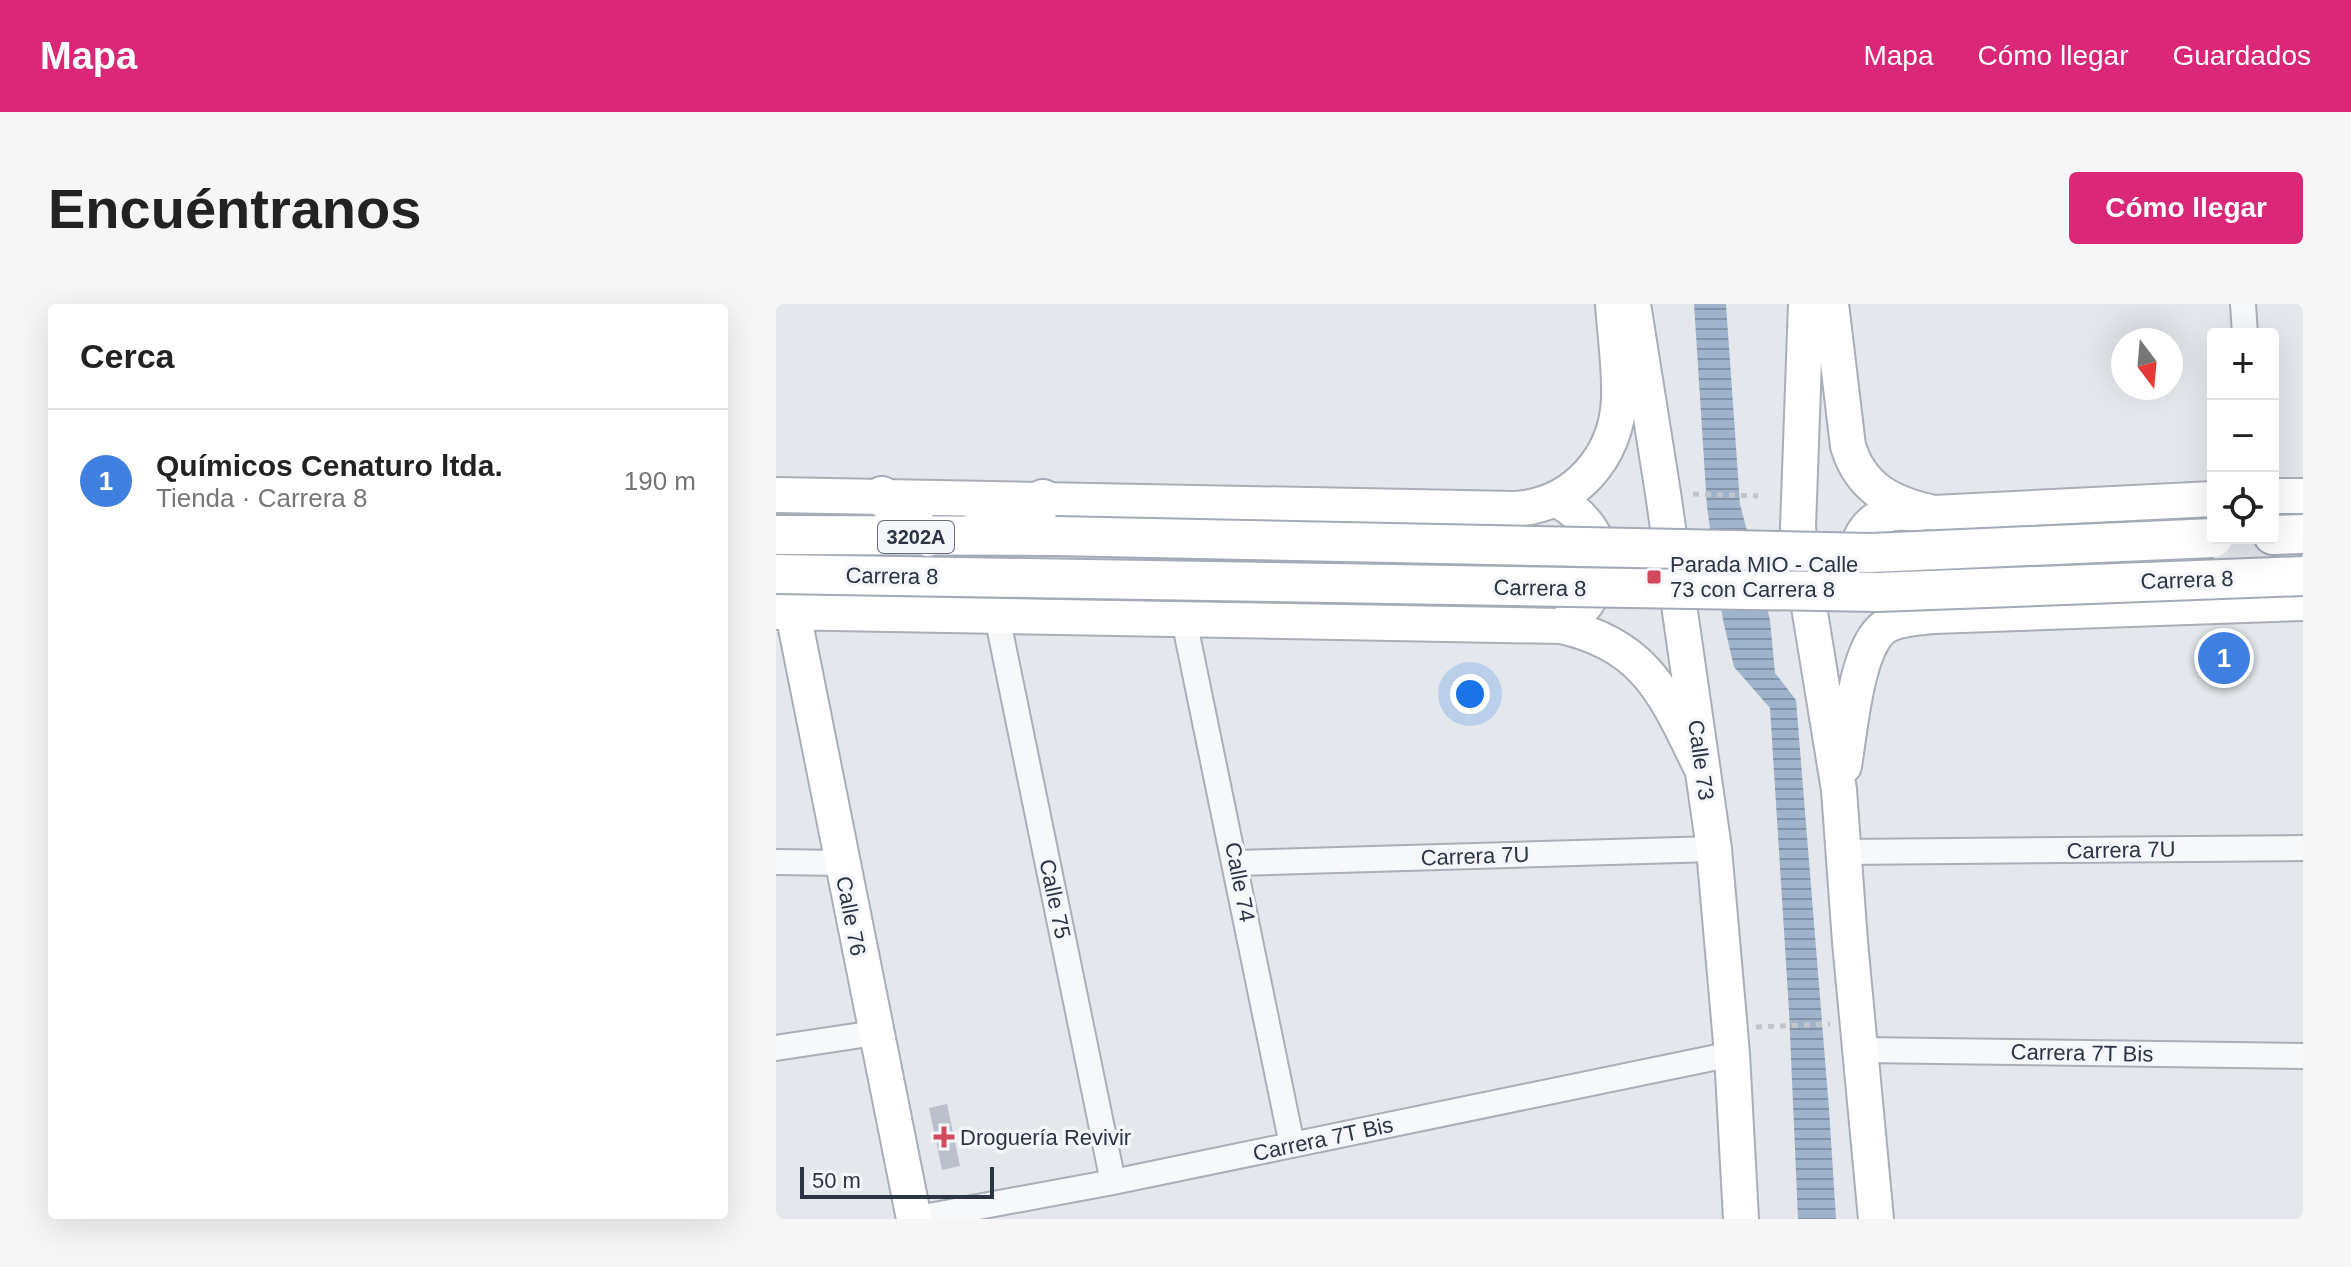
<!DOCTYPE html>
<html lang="es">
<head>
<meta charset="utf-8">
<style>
  body { margin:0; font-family:Helvetica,sans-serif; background:#f6f6f6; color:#222 }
  .controls { position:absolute; right:24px; top:24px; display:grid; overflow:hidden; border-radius:8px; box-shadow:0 8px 32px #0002 }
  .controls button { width:72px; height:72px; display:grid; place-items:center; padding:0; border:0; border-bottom:2px solid #e0e0e0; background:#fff; color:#222; font:40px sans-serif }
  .compass { position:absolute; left:1335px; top:24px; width:72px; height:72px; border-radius:50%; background:#fff; box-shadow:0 8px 32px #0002; rotate:164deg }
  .scale { position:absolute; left:24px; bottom:20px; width:194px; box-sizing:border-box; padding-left:8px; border:4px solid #2b3445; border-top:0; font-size:22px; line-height:28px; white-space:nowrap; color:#2b3445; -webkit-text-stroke:6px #f4f6f9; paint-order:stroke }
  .you { position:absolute; left:694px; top:390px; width:28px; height:28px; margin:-20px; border:6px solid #fff; border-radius:50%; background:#1a73e8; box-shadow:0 0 0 12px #1a73e833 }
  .badge { display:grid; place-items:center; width:52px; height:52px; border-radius:50%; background:#db2777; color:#fff; font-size:26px; font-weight:700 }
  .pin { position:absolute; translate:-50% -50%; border:4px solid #fff; box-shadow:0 2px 8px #0006 }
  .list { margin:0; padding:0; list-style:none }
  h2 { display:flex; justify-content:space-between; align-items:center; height:104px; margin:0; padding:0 32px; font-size:34px }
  h2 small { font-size:26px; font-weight:400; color:#767676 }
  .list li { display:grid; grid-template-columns:52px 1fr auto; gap:24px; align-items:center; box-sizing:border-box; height:144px; padding:0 32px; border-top:2px solid #e0e0e0 }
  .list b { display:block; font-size:30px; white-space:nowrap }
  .list p { margin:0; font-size:26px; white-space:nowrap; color:#767676 }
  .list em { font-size:26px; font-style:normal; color:#767676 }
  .icon { flex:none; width:44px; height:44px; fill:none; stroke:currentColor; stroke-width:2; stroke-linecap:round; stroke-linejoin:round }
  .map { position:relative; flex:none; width:1527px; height:915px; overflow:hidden; border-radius:8px }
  header { display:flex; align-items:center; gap:48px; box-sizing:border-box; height:112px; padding:0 40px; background:#db2777; color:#fff }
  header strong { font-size:38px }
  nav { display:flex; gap:44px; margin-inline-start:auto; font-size:28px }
  .intro { display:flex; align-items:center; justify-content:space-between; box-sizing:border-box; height:192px; padding:0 48px }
  h1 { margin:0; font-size:56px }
  .button { padding:20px 36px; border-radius:8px; background:#db2777; color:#fff; font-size:28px; font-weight:700 }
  main { display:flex; gap:48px; padding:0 48px }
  aside { flex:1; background:#fff; border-radius:8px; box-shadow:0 8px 32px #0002 }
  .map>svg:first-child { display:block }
  .water { fill:url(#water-rules) }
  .building { fill:#bbc0ca }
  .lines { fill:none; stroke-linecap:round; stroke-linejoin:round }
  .street-casing { stroke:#a9aeb7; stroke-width:28 }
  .secondary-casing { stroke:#a9aeb7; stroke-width:38 }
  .primary-casing { stroke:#a3abb8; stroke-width:42 }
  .path { stroke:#c2c5cb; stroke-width:5; stroke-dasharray:6 6; stroke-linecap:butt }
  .street { stroke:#f7f8fa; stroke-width:24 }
  .secondary { stroke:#fff; stroke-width:34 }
  .primary { stroke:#fff; stroke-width:38 }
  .primary-bridge-casing { stroke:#a3abb8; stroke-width:42; stroke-linecap:butt }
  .primary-bridge { stroke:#fff; stroke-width:38 }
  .poi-dot { fill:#d1495b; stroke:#f4f6f9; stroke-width:3 }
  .labels { text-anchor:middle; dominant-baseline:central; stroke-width:7; stroke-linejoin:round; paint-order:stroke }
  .shield { fill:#f4f6f9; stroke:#676e7b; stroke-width:2 }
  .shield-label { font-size:20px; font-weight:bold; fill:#2b3445 }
  .poi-label { font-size:22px; fill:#2b3445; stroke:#f4f6f9; text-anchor:start }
  .street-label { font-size:22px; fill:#2b3445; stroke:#f4f6f9 }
</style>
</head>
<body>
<header>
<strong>Mapa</strong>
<nav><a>Mapa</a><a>Cómo llegar</a><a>Guardados</a></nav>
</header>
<div class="intro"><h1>Encuéntranos</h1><a class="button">Cómo llegar</a></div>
<main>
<aside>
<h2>Cerca<small></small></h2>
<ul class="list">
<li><span class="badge" style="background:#3f7fe0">1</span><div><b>Químicos Cenaturo ltda.</b><p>Tienda · Carrera 8</p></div><em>190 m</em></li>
</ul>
</aside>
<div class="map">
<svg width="1527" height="915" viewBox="0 0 1527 915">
  <defs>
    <pattern id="water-rules" width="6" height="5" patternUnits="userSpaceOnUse" patternTransform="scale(2)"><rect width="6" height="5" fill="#9fb4cc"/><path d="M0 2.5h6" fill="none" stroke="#8293a7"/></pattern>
  </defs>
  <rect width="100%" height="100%" fill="#e4e7ec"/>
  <!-- water -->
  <path class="water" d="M918 0H950L964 200 994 316 999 369 1020 396 1053 805 1060 915H1022L1013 707 994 404 958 363 947 316 931 203Z"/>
  <!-- building -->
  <path class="building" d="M171 800 184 862 166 866 153 804Z"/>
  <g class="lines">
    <defs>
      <path id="street" d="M1467 0 1469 30
        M221 312 337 878
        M408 316 516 841
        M1068 548 1527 544
        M0 558 65 559
        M460 559 938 545
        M0 744 99 729
        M1085 746 1527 752
        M137 915 337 878 956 750"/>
      <path id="secondary" d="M857 0 887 189 938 545 956 750 965 915
        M1030 0 1022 223 1026 260 1063 486 1074 638 1100 915
        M1055 0 1072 142C1085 185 1116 200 1158 209L1437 195
        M0 191 738 205C798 202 841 153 843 94 844 63 839 31 837 0
        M1497 192H1527
        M782 196C838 229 840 286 785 322
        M1080 273C1074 249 1086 217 1113 210 1122 207 1135 210 1145 209
        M0 308 785 322C874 342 890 394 927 467
        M17 309 138 915
        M1068 462C1074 428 1080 340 1110 322 1123 314 1143 314 1158 312L1527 299"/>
      <path id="primary" d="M106 192 152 233
        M198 229 267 195
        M0 231 279 232
        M1497 231 1527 230
        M0 270 249 274"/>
    </defs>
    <!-- street casing -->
    <use href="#street" class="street-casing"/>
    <!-- secondary casing -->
    <use href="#secondary" class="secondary-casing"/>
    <!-- primary casing -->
    <use href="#primary" class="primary-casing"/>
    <!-- path -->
    <path class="path" d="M917 190 982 192
      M980 723 1054 720"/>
    <!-- street -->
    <use href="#street" class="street"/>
    <!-- secondary -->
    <use href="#secondary" class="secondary"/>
    <!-- primary -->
    <use href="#primary" class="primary"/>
    <defs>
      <path id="primary-bridge" d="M279 232 1095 249 1437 234
        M249 274 1102 288 1527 272"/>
    </defs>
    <!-- primary-bridge casing -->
    <use href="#primary-bridge" class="primary-bridge-casing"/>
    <!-- primary-bridge -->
    <use href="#primary-bridge" class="primary-bridge"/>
  </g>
  <!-- markers -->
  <g class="poi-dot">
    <rect x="870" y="265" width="16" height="16" rx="4"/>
    <path d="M164 821h8v8h8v8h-8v8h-8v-8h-8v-8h8z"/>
  </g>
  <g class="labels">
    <!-- shield labels -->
    <rect class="shield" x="102" y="217" width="76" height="32" rx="6"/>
    <g class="shield-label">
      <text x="140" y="233">3202A</text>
    </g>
    <!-- poi labels -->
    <g class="poi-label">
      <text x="894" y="260">Parada MIO - Calle<tspan x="894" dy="25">73 con Carrera 8</tspan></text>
      <text x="184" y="833">Droguería Revivir</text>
    </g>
    <!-- street labels -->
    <g class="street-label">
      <text transform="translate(116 272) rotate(1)">Carrera 8</text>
      <text transform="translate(1411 276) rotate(-2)">Carrera 8</text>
      <text transform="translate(764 284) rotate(1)">Carrera 8</text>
      <text transform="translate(925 456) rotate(82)">Calle 73</text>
      <text transform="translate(1345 546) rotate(-1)">Carrera 7U</text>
      <text transform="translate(699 552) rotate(-2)">Carrera 7U</text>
      <text transform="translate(464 578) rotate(79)">Calle 74</text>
      <text transform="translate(279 595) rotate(78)">Calle 75</text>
      <text transform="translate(75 612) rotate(79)">Calle 76</text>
      <text transform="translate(1306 749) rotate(1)">Carrera 7T Bis</text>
      <text transform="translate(547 835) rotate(-12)">Carrera 7T Bis</text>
    </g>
  </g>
</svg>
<div class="controls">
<button>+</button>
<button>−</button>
<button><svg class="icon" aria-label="locate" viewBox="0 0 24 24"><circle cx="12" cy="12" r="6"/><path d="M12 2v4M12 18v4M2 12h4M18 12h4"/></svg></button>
</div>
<svg class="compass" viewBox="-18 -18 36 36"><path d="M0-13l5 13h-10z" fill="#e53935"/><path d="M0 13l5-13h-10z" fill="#767676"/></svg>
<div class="scale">50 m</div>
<div class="you"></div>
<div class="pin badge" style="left:1448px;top:354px;background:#3f7fe0">1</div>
</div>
</main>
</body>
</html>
